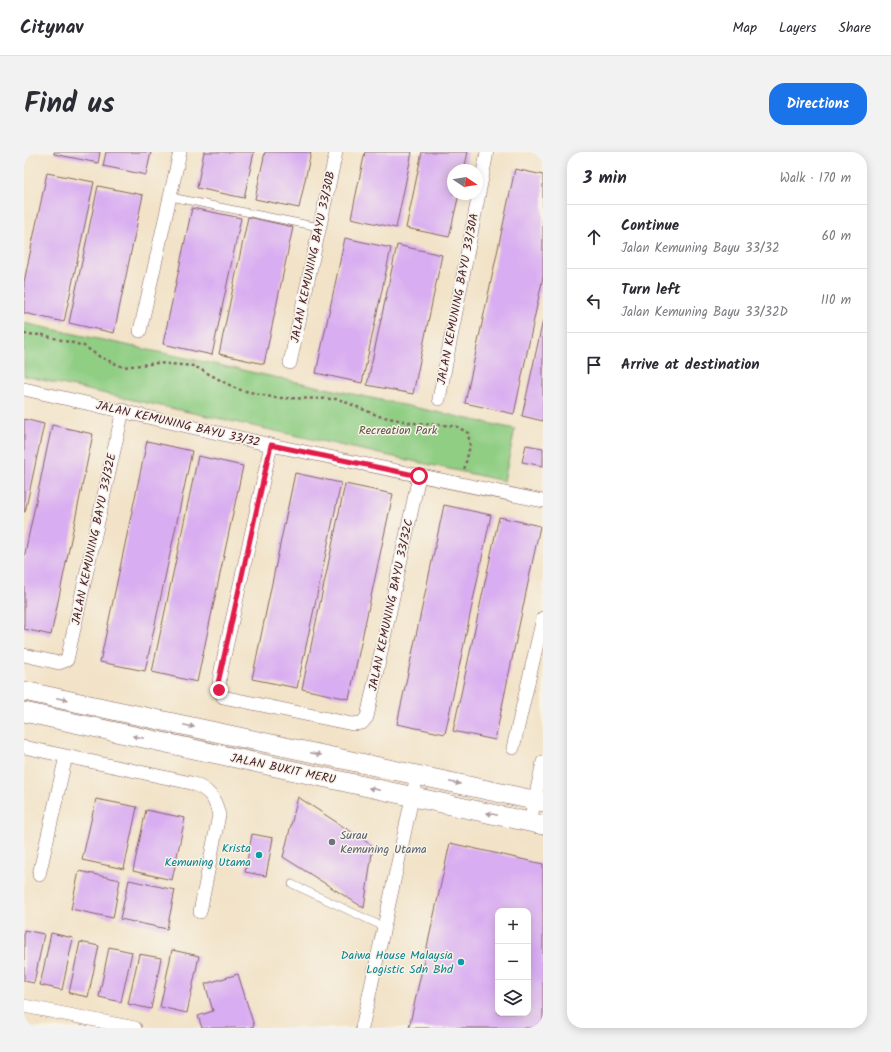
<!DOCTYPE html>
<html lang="en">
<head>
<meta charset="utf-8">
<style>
  body { margin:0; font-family:Kalam,sans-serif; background:#f2f2f3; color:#2b2b33 }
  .controls { position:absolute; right:12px; bottom:12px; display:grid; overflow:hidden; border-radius:8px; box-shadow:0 2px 10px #0003 }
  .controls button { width:36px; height:36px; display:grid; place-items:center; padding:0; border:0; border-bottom:1px solid #e1e1e2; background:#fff; color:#2b2b33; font:20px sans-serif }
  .compass { position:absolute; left:423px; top:12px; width:36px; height:36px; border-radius:50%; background:#fff; box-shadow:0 2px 10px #0003; rotate:102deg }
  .stop { position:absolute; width:12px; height:12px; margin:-9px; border:3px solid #e11d48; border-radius:50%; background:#fff }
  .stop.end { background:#e11d48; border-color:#fff; box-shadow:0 1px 4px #0008 }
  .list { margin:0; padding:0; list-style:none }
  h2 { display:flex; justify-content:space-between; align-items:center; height:52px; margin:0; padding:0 16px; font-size:17px }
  h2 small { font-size:13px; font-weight:400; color:#7c7c81 }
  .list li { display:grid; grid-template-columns:26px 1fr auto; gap:12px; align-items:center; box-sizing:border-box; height:64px; padding:0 16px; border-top:1px solid #e1e1e2 }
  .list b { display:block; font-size:15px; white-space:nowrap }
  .list p { margin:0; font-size:13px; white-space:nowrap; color:#7c7c81 }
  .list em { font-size:13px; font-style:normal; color:#7c7c81 }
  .icon { flex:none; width:22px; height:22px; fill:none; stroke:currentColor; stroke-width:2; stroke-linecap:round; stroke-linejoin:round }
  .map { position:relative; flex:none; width:519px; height:876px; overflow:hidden; border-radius:16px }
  header { display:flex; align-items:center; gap:24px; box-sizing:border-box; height:56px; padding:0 20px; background:#fff; border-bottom:1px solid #e1e1e2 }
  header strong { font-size:19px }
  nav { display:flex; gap:22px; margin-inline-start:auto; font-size:14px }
  .intro { display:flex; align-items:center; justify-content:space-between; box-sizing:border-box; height:96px; padding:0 24px }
  h1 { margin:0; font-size:28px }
  .button { padding:10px 18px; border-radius:16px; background:#1a73e8; color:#fff; font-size:14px; font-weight:700 }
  main { display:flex; gap:24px; padding:0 24px }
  aside { flex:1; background:#fff; border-radius:16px; box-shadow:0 2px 10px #0003 }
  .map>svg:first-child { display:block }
  .green { fill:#90ce84; stroke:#6d7658 }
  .building { fill:#d9adf1; fill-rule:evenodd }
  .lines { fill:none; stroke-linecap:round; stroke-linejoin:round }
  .lane-casing { stroke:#856462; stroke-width:8 }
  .street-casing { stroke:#856462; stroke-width:14 }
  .secondary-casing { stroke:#856462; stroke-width:20 }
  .path { stroke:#856462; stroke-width:2.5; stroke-dasharray:3 3; stroke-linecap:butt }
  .lane { stroke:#fff; stroke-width:7 }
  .street { stroke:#fff; stroke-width:13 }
  .secondary { stroke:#fff; stroke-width:19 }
  .oneway { fill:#ae9aa0 }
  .route { stroke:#e11d48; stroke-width:5 }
  .worship-dot { fill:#6b7280; stroke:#f7f3e8; stroke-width:1.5 }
  .culture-dot { fill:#0f9aa8; stroke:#f7f3e8; stroke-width:1.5 }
  .labels { text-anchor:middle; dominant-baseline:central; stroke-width:3; stroke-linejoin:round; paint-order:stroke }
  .street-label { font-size:12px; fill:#4a1f2b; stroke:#f7f3e8 }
  .park-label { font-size:12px; fill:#5f5446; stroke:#f7f3e8 }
  .worship-label { font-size:12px; fill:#5b616d; stroke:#f7f3e8; text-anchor:start }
  .culture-label { font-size:12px; fill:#0d838f; stroke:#f7f3e8; text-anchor:end }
</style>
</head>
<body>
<header>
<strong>Citynav</strong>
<nav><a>Map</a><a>Layers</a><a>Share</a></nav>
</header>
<div class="intro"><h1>Find us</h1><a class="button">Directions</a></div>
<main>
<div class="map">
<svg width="519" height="876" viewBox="0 0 519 876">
  <rect width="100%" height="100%" fill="#f7f3e8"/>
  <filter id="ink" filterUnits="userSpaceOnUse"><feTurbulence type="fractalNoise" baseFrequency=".025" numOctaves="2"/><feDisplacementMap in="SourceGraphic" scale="8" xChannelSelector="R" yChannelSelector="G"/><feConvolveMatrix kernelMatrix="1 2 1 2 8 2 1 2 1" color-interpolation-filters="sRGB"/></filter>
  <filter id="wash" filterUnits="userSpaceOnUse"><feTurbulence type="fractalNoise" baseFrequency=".012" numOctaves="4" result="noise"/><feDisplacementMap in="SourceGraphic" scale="16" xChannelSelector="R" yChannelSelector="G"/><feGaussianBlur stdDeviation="0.9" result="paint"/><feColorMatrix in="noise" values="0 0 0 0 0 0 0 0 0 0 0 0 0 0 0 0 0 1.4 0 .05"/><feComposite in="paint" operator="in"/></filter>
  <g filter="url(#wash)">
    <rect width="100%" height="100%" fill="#f2e3c8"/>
    <!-- green -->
    <path class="green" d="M0 171 491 277 480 329 0 224Z"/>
    <g id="blocks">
      <!-- building -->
      <path class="building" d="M30 0H76L74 11 30 2Z
        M82 0H127L122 23 79 14Z
        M180 0H230L220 46 173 36Z
        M241 0H287L275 56 231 47Z
        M341 0H388L372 76 327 66Z
        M398 0H444L440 18H429V42H435L425 85 382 76Z
        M491 17 519 23V125L490 262 441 251Z
        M23 21 70 30 40 170 0 161V130Z
        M74 34 119 43 90 181 45 171Z
        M168 56 217 66 188 203 139 192Z
        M224 65 269 75 240 212 195 202Z
        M321 86 367 96 338 231 292 221Z
        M373 93 418 103 389 242 343 233Z
        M519 168V269L498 264Z
        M0 267 20 272 1 360H0Z
        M28 273 69 282 27 483 0 477V406Z
        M123 289 168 299 121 519 76 510Z
        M502 293 519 296V314L498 310Z
        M174 304 219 314 173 530 128 520Z
        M271 321 317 331 273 536 228 527Z
        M321 332 369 342 325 547 278 537Z
        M420 353 467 363 421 582 373 572Z
        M475 365 516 374 471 588 429 579Z
        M274 645 349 694 340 756 259 705Z
        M72 647 113 655 100 717 58 708Z
        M122 658 161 666 148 728 109 719Z
        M228 682 249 686 242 724 221 720Z
        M426 691 519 712V876H385ZM474 759H504V861H474Z
        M55 719 96 728 89 766 47 757Z
        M105 728 151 738 143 777 96 767Z
        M0 778 20 782 10 831 0 829Z
        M27 781 49 786 38 838 16 833Z
        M56 790 75 794 64 845 45 841Z
        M85 795 108 800 97 850 75 845Z
        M148 798 175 804 163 861 136 855Z
        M115 802 137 806 127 857 104 852Z
        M214 822 230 874 224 876H178L174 864 189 859 181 832Z"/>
    </g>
  </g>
  <g filter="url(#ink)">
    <use href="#blocks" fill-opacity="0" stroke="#856462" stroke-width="1"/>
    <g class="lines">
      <defs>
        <path id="lane" d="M147 45 295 75
          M268 732 360 775"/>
        <path id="street" d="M116 179 156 0
          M266 211 312 0
          M0 237 247 293 519 349
          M415 247 463 0
          M247 293 197 518C195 529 194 535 199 545L328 572 338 571 343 565 395 324
          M0 503 35 511 43 508 99 258
          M0 595 167 631C184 637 191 645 195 663L176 760
          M489 596 519 466
          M506 670 519 610
          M15 723 42 604
          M0 854 111 876
          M338 876 393 623"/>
        <path id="secondary" d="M0 539 519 650
          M0 560 519 673"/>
      </defs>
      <!-- lane casing -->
      <use href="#lane" class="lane-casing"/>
      <!-- street casing -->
      <use href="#street" class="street-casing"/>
      <!-- secondary casing -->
      <use href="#secondary" class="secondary-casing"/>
      <!-- path -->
      <path class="path" d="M0 182 19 183 60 194 76 205 99 215 134 211 170 214 213 237 252 246 314 247 355 264 389 271 432 274 444 281 446 294 440 318"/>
      <!-- lane -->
      <use href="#lane" class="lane"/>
      <!-- street -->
      <use href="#street" class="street"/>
      <!-- secondary -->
      <use href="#secondary" class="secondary"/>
    </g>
    <!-- one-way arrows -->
    <defs><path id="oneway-solid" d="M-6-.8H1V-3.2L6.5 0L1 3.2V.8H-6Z"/></defs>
    <g class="oneway">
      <use href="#oneway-solid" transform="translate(38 547) rotate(12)"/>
      <use href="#oneway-solid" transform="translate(165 574) rotate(12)"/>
      <use href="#oneway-solid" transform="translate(114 585) rotate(-168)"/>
      <use href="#oneway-solid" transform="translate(292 602) rotate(12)"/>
      <use href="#oneway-solid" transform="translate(431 631) rotate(12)"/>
      <use href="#oneway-solid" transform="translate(350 637) rotate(-168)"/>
      <use href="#oneway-solid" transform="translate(468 662) rotate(-168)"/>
    </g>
  </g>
  <g class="lines" filter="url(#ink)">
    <!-- route -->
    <path class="route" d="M195 538 194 531 197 518 247 293 395 324"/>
  </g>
  <!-- markers -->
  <circle class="worship-dot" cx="308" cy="690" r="4"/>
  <g class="culture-dot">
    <circle cx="235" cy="703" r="4"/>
    <circle cx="437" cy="810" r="4"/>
  </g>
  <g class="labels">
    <!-- street labels -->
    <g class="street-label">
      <text transform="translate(289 105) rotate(-78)">JALAN KEMUNING BAYU 33/30B</text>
      <text transform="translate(434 147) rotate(-79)">JALAN KEMUNING BAYU 33/30A</text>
      <text transform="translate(154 272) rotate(13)">JALAN KEMUNING BAYU 33/32</text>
      <text transform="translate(70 387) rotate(-78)">JALAN KEMUNING BAYU 33/32E</text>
      <text transform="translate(367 453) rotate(-78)">JALAN KEMUNING BAYU 33/32C</text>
      <text transform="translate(259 617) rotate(12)">JALAN BUKIT MERU</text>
    </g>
    <!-- park labels -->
    <g class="park-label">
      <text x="374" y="278">Recreation Park</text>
    </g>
    <!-- worship labels -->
    <g class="worship-label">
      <text x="316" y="683">Surau<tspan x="316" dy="14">Kemuning Utama</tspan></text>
    </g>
    <!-- culture labels -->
    <g class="culture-label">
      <text x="227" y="696">Krista<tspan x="227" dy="14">Kemuning Utama</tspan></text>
      <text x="429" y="803">Daiwa House Malaysia<tspan x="429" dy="14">Logistic Sdn Bhd</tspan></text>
    </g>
  </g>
</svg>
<div class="controls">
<button>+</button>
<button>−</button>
<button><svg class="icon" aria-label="layers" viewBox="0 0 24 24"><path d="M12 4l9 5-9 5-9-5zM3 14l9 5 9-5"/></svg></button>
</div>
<svg class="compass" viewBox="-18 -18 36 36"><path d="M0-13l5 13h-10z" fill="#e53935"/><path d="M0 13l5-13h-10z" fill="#7c7c81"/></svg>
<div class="stop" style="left:395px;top:324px"></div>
<div class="stop end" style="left:195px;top:538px"></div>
</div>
<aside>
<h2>3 min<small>Walk · 170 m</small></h2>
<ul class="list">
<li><svg class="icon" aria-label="ahead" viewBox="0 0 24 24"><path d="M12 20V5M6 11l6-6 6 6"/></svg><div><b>Continue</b><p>Jalan Kemuning Bayu 33/32</p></div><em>60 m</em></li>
<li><svg class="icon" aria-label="left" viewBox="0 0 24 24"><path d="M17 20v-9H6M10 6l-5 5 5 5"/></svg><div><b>Turn left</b><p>Jalan Kemuning Bayu 33/32D</p></div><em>110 m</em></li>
<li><svg class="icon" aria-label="arrive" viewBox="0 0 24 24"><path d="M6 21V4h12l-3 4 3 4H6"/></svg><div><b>Arrive at destination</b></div></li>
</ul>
</aside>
</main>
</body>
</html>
